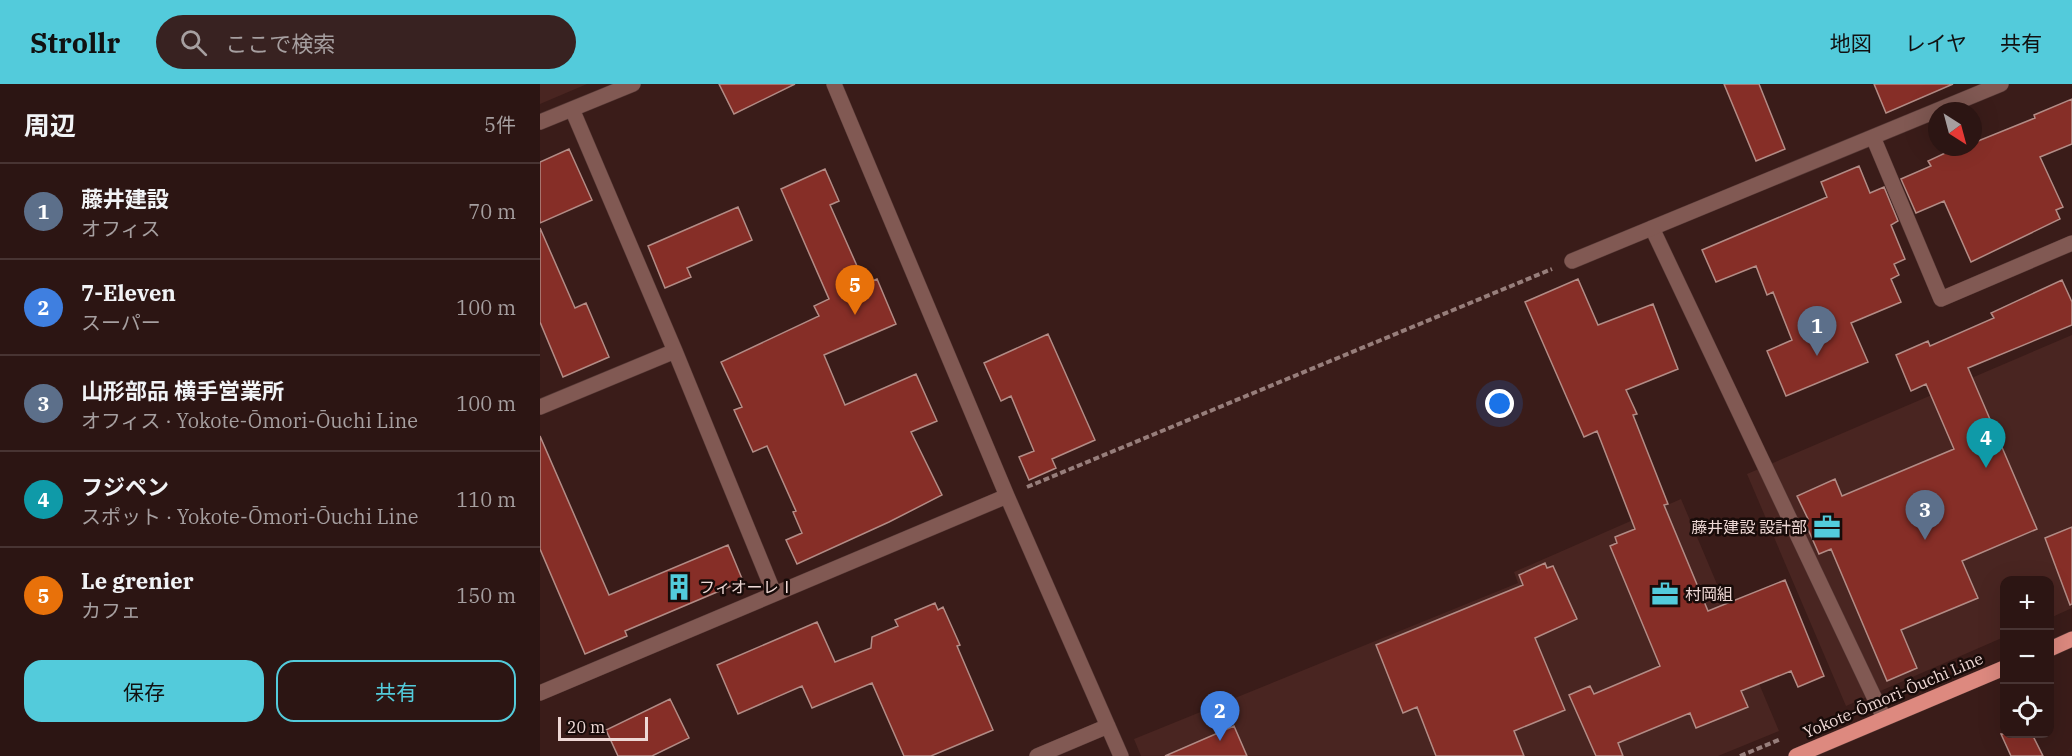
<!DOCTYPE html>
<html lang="ja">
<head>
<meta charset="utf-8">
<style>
  body { margin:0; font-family:"IBM Plex Serif","Noto Sans JP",serif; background:#382221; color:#f1f3f6 }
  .controls { position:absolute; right:18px; bottom:18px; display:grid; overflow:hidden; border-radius:12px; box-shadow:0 6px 24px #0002 }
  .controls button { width:54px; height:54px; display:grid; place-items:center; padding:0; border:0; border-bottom:2px solid #483433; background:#2c1513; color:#f1f3f6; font:30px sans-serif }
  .compass { position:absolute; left:1388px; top:18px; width:54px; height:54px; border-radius:50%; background:#2c1513; box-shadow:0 6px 24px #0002; rotate:144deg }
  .scale { position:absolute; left:18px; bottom:15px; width:90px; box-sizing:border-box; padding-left:6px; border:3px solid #eed8d5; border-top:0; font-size:16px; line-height:21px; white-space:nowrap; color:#eed8d5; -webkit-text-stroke:4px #180b09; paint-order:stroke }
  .you { position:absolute; left:960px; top:320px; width:21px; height:21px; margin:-15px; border:4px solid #fff; border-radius:50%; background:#1a73e8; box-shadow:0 0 0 9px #1a73e833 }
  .badge { display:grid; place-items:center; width:39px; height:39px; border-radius:50%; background:#53cbdb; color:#fff; font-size:20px; font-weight:700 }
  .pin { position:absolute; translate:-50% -50px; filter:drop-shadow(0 2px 3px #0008) }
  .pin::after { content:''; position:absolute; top:32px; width:21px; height:18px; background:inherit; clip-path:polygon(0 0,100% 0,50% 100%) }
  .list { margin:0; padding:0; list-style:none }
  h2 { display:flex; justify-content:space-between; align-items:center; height:78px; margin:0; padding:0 24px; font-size:26px }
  h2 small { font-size:20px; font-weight:400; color:#a69fa0 }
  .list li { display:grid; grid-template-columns:39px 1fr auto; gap:18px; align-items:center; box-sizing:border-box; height:96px; padding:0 24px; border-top:2px solid #483433 }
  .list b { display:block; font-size:22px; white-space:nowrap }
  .list p { margin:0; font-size:20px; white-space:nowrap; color:#a69fa0 }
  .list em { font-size:20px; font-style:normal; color:#a69fa0 }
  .actions { display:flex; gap:12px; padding:18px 24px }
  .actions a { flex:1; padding:14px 0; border:2px solid #53cbdb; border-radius:18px; text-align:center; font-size:21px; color:#53cbdb }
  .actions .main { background:#53cbdb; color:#111 }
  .icon { flex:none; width:33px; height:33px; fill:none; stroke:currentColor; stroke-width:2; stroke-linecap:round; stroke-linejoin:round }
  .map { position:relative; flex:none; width:1532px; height:672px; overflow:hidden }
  header { display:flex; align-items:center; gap:36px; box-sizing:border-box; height:84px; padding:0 30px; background:#53cbdb; color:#111 }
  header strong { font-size:28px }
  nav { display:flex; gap:33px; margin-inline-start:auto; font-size:21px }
  .search { width:420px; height:54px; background:#382221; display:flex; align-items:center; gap:15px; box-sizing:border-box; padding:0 21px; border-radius:33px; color:#a69fa0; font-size:22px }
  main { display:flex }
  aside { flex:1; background:#2c1513 }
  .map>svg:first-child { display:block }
  .built { fill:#492521 }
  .building { fill:#862e27; stroke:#b38c86; stroke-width:1.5 }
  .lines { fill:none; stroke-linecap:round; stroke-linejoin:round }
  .lane-casing { stroke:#573a37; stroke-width:16 }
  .street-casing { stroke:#573a37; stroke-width:16 }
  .primary-casing { stroke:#573a37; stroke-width:16 }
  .path { stroke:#977e7b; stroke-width:4; stroke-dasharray:6 3; stroke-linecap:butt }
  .lane { stroke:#815953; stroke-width:15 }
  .street { stroke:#815953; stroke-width:15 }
  .primary { stroke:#dd897f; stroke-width:15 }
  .labels { text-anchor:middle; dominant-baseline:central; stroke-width:5; stroke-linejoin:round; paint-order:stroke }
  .poi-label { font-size:16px; fill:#eed8d5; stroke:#180b09; text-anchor:start }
  .street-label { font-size:16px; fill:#eed8d5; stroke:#180b09 }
</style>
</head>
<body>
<header>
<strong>Strollr</strong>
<div class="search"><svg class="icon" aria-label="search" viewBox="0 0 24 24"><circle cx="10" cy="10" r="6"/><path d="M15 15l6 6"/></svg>ここで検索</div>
<nav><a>地図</a><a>レイヤ</a><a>共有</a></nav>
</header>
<main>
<aside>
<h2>周辺<small>5件</small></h2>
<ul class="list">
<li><span class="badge" style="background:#5c6f8a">1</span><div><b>藤井建設</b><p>オフィス</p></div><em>70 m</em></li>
<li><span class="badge" style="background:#3f7fe0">2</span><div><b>7-Eleven</b><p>スーパー</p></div><em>100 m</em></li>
<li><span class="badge" style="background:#5c6f8a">3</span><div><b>山形部品 横手営業所</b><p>オフィス · Yokote-Ōmori-Ōuchi Line</p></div><em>100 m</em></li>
<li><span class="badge" style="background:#0f9aa8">4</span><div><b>フジペン</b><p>スポット · Yokote-Ōmori-Ōuchi Line</p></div><em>110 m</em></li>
<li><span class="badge" style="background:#e8710a">5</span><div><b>Le grenier</b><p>カフェ</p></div><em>150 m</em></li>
</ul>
<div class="actions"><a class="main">保存</a><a>共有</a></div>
</aside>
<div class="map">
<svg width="1532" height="672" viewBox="0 0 1532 672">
  <rect width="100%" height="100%" fill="#3a1c19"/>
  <!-- built -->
  <path class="built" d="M0 0H47L0 20Z
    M1532 251V524L1510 534V496H1464V553L1306 622 1207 390Z
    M1141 415 1239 647 1178 672H601L594 655 978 499 974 488Z"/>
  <!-- building -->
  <path class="building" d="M179 0H255L194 30Z
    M1184 0H1219L1245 65 1216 77Z
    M1334 0H1413L1346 29Z
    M1532 15V60L1500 73 1523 123 1516 126 1520 135 1431 178 1404 117 1376 129 1361 95 1391 82 1388 77 1418 63H1433V59L1495 34 1494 31Z
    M29 65 52 116 0 139V78Z
    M1319 82 1330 109 1344 103 1358 137 1351 141 1365 175 1354 180 1359 191 1351 195 1361 218 1311 239 1328 278 1246 312 1227 267 1252 256 1233 208 1227 211 1216 182 1176 198 1162 166 1287 113 1281 98Z
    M285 85 299 117 290 121 325 200 337 195 356 240 284 271 305 321 376 290 397 337 371 348 402 411 349 438 257 480 246 456 262 449 253 428 256 427 227 362 213 368 194 326 202 323 181 278 279 232 274 222 289 215 241 105Z
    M198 123 212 156 147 184 151 193 125 204 108 162Z
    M0 144 35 224 46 219 69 273 23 293 0 238Z
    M1038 195 1058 241 1113 220 1138 285 1086 306 1097 330 1093 331 1128 420 1124 421 1168 527 1245 496 1284 592 1258 603 1251 587 1201 607 1208 623 1156 644 1150 629 1078 659 1083 672H1056L1029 611 1050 602 1054 610 1120 582 1070 462 1077 459 1075 453 1095 445 1057 347 1044 353 985 218Z
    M1522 196 1532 218V241L1428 284 1497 445 1422 477 1438 514 1361 546 1377 584 1347 597 1291 465 1279 470 1264 436 1268 435 1257 412 1295 395 1302 412 1414 365 1386 300 1371 307 1356 271 1388 257 1390 262 1454 234 1451 229Z
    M508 250 555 356 512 375 516 384 489 396 479 373 494 367 471 312 461 317 444 279Z
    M0 352 69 511 188 461 203 497 85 547 87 552 45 570 0 465Z
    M1532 443V520L1530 521 1505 454Z
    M1005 479 1007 484 1013 482 1037 535 995 554 1025 626 974 647 984 672H896L877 623 863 629 836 561 983 501 979 491Z
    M395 519 398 526 403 523 420 561 417 562 453 646 391 672H364L332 599 272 624 262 602 198 630 177 581 277 538 295 578 331 564 332 553 358 542 355 536Z
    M130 615 149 654 112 672H78L66 646Z
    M694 642 707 672H625Z
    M1461 650H1492L1503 672H1471Z"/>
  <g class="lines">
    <defs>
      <path id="lane" d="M1112 144 1344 634"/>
      <path id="street" d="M294 0 467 412 581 672
        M32 25 135 267 234 509
        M0 38 93 0
        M1333 53 1401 215 1532 159
        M1032 177 1461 0
        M0 323 135 267
        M0 609 467 412
        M497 672 568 642"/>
      <path id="primary" d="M1510 565 1532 555
        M1256 672 1464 584"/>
    </defs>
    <!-- lane casing -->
    <use href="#lane" class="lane-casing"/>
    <!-- street casing -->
    <use href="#street" class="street-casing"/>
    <!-- primary casing -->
    <use href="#primary" class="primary-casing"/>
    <!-- path -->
    <path class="path" d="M487 403 1012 185
      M1200 672 1241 655"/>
    <!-- lane -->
    <use href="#lane" class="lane"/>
    <!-- street -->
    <use href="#street" class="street"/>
    <!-- primary -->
    <use href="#primary" class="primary"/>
  </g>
  <!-- icons -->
  <defs>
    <symbol id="office-bare" viewBox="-9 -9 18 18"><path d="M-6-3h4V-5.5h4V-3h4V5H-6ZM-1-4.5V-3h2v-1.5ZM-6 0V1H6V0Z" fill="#53cbdb" stroke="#180b09" stroke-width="2.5" paint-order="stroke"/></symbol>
    <symbol id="building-bare" viewBox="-9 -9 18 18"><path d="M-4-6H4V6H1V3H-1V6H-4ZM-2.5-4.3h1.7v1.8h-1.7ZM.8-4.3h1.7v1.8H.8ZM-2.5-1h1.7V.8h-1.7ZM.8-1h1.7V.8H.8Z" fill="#53cbdb" stroke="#180b09" stroke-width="2.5" paint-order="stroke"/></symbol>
  </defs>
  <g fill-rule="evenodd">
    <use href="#office-bare" x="1268" y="424" width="38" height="38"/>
    <use href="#building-bare" x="120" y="484" width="38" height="38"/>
    <use href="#office-bare" x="1106" y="491" width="38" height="38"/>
  </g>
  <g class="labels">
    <!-- poi labels -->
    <g class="poi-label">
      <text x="1267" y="443" text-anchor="end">藤井建設 設計部</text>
      <text x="159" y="503">フィオーレⅠ</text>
      <text x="1145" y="510">村岡組</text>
    </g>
    <!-- street labels -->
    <g class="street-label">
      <text transform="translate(1353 611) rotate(-23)">Yokote-Ōmori-Ōuchi Line</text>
    </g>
  </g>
</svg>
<div class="controls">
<button>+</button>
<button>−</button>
<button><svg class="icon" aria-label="locate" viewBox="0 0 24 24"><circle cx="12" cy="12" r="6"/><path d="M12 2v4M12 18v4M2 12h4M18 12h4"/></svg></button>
</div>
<svg class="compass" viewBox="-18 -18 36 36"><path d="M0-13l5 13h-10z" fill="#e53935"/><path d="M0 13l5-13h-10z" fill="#a69fa0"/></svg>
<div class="scale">20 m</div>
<div class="you"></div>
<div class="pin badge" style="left:1277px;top:272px;background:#5c6f8a">1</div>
<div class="pin badge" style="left:680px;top:657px;background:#3f7fe0">2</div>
<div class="pin badge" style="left:1385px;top:456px;background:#5c6f8a">3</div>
<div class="pin badge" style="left:1446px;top:384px;background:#0f9aa8">4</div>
<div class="pin badge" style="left:315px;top:231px;background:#e8710a">5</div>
</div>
</main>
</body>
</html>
